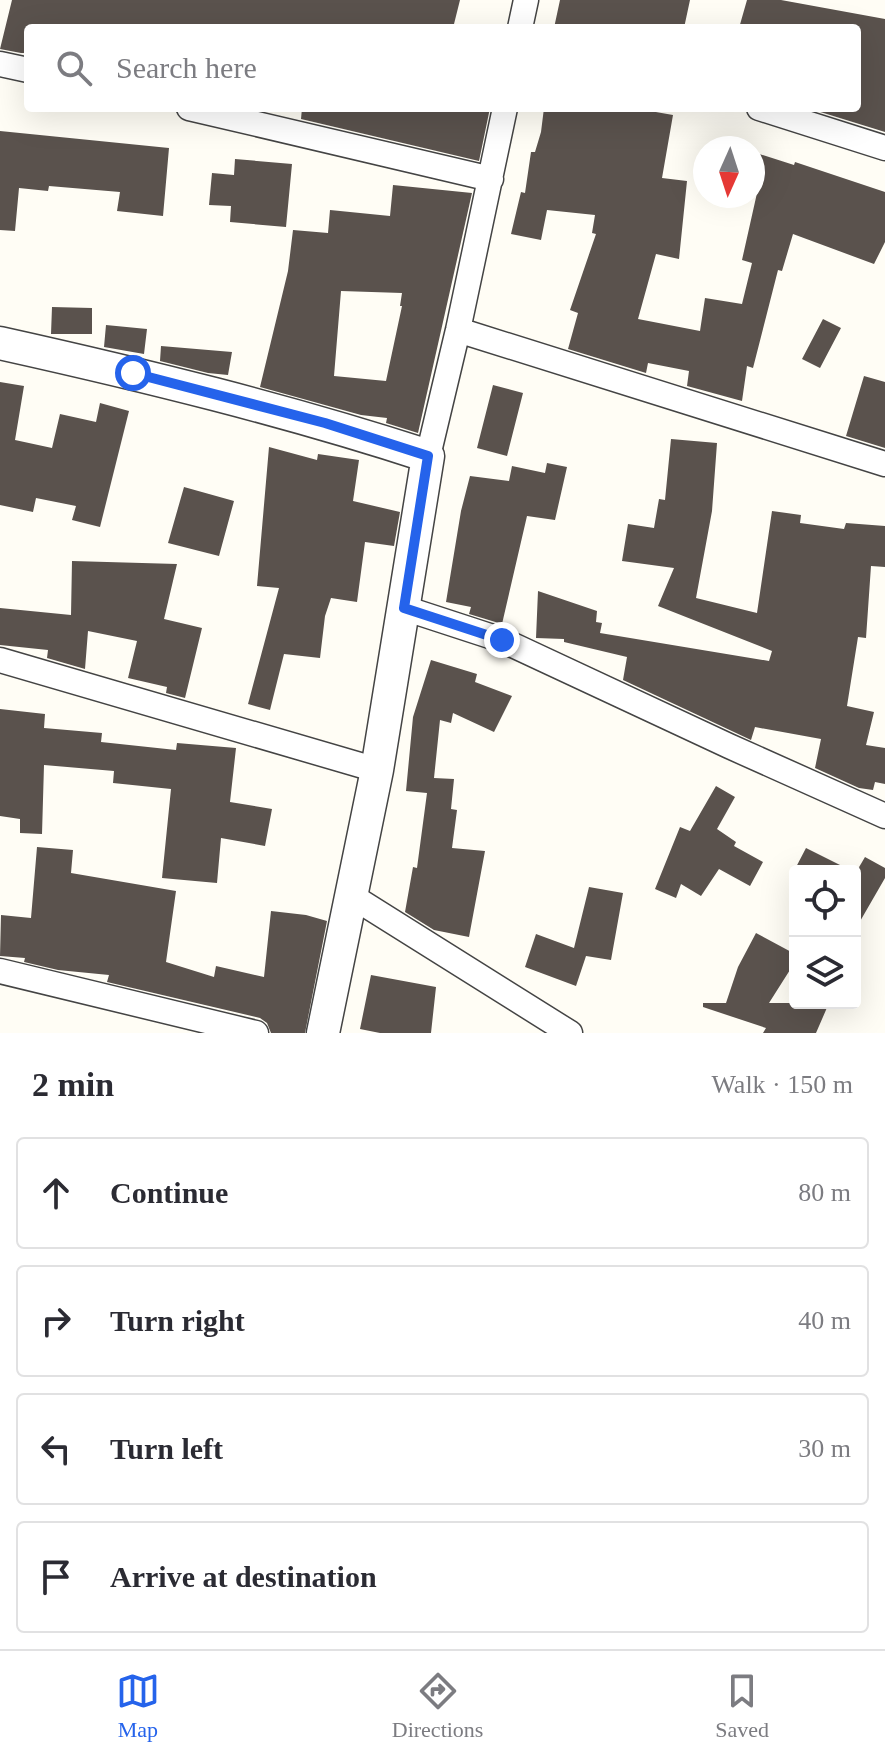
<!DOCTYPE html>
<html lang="en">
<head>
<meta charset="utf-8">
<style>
  body { margin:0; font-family:Georgia,serif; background:#f2f2f3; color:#2b2b33 }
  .controls { position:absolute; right:24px; bottom:24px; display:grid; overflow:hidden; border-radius:8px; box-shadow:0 8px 32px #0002 }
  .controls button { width:72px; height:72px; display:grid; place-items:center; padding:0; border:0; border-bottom:2px solid #e1e1e2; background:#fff; color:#2b2b33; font:40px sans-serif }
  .compass { position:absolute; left:693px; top:136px; width:72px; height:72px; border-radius:50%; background:#fff; box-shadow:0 8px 32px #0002; rotate:183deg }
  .stop { position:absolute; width:24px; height:24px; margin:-18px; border:6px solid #2563eb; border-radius:50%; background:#fff }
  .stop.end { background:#2563eb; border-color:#fff; box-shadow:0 2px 8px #0008 }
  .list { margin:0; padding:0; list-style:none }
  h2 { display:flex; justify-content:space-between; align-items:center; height:104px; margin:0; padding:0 32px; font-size:34px }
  h2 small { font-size:26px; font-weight:400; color:#7c7c81 }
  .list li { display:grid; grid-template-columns:52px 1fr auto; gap:24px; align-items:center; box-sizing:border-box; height:112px; margin:0 16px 16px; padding:0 16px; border:2px solid #e1e1e2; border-radius:8px }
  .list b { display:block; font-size:30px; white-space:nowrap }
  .list em { font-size:26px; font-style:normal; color:#7c7c81 }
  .icon { flex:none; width:44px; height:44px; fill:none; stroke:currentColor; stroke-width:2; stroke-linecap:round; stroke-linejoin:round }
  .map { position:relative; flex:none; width:885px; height:1033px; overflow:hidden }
  .search { position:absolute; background:#fff; box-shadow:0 8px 32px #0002; left:24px; right:24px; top:24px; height:88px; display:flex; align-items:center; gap:20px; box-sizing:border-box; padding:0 28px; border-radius:8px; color:#7c7c81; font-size:30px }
  .sheet { height:616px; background:#fff }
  nav { display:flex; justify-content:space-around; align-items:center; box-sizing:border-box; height:112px; border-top:2px solid #e1e1e2; background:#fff; font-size:22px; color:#7c7c81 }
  nav a { display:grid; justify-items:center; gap:4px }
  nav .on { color:#2563eb }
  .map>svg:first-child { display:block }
  .building { fill:#5a524d; fill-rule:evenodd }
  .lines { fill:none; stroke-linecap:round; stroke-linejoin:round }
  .minor-casing { stroke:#444; stroke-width:27 }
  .tertiary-casing { stroke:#444; stroke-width:35 }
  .minor { stroke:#fff; stroke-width:24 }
  .tertiary { stroke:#fff; stroke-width:32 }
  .route { stroke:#2563eb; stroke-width:10 }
</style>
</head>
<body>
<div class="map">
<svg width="885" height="1033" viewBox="0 0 885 1033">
  <rect width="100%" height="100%" fill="#fffdf5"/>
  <!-- building -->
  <path class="building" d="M12 0H460L453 28H28V53H21L0 49Z
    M560 0H690L684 28H554Z
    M747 0H781L885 19V132L814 110 857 108V28H739Z
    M302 108H394L465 112 466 108H490L479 161 301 119Z
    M544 108H633L673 115 662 178 687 181 679 259 656 254 638 319 700 331 705 298 742 304 752 263 742 260 757 193 753 192V152L794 165 795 162 885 192V242L874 264 793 234 782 271 778 270 753 368 747 366 742 401 687 386 689 371 648 363 646 373 568 349 578 313 570 310 596 234 592 233 595 215 547 210 541 240 511 234 521 192 525 193 531 152H535L541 132Z
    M0 131 169 148 163 216 117 211 120 192 49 186 48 191 19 188 15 231 0 230Z
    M235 159 292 164 286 227 230 222 231 206 209 205 212 173 234 175Z
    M393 185 472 193 418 433 386 423 387 418 361 415 260 387 288 271 293 230 328 233 330 210 390 216ZM341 291 402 293 400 306H402L386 381 334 376Z
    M52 307 92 308V334H51Z
    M823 319 841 328 820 368 802 359Z
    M106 325 147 329 144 354 104 347Z
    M161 346 232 352 228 375 208 373 160 361Z
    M864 376 885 382V448L846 436Z
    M0 382 24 386 15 440 52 448 60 414 96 422 100 403 129 411 100 527 72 520 76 506 36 498 33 512 0 505Z
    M493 385 523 393 507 456 477 448Z
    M671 439 717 443 712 511 696 598 757 613 772 511 801 515 800 523 844 529 846 523 885 526V567L871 566 866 638 858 637 847 706 874 712 866 745 885 748V784L875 782 873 790 859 788 815 768 821 739 755 727 751 740 623 680 627 657 564 642V639L536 638 538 591 597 611 596 622 602 623 600 633 769 661 772 651 658 606 674 568 622 561 628 524 654 528 659 499 665 500Z
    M269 447 317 460 318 454 359 460 353 501 400 512 394 546 365 542 357 602 331 598 325 616 320 658 284 654 270 710 248 704 279 588 257 586Z
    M547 463 567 467 555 520 527 516 502 624 469 614 471 607 446 602 461 511 470 476 509 481 512 466 545 473Z
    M184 487 234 501 219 556 168 543Z
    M72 561 177 564 164 619 202 628 185 698 166 693 167 687 128 678 137 641 88 631 85 669 47 658 48 650 0 645V608L71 615Z
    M431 660 477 674 475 682 512 696 494 732 453 713 451 723 440 720 434 778 454 779 451 809 457 810 452 848 485 851 469 937 434 930 405 912 413 867 417 868 427 793 406 791 413 717Z
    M0 709 45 714 44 728 102 733 101 742 176 750 177 743 236 748 230 802 272 809 265 846 221 838 217 883 162 878 171 789 113 783 114 771 44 765 42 834 20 833V819L0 816Z
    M716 786 735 797 717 829 736 842 734 846 763 862 750 886 719 869 701 896 681 884 676 898 655 889 680 827 690 831Z
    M37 847 73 850 71 873 176 891 166 962 214 977 216 966 264 977 271 911 306 915 327 921 305 1033H271L267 1023 260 1018 107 982 109 975 58 970 24 962 25 958 0 956 1 915 31 918Z
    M806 848 852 871H794Z
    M865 857 885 868V878L855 930V874Z
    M589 887 623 893 611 960 586 956 576 986 525 967 536 934 574 948Z
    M756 933 795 954V962L769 1003H829L816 1033H763L766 1028 703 1007V1003H726L738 967Z
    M371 975 436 987 431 1033H380L360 1029Z"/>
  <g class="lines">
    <defs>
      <path id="minor" d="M520 28 526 0
        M0 64 28 70
        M189 108 491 179
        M759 108 885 148
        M458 330 885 464
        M428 456 458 330 505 108
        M404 608 502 640 729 746 885 816
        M0 660 377 770
        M350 895 570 1033
        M0 971 256 1033"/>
      <path id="tertiary" d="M0 343C144 375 287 410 428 456L377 770 323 1033"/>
    </defs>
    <!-- minor casing -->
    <use href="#minor" class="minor-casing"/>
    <!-- tertiary casing -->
    <use href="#tertiary" class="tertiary-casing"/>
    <!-- minor -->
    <use href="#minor" class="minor"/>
    <!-- tertiary -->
    <use href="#tertiary" class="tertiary"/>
  </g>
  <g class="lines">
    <!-- route -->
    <path class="route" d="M133 373 325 423 428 456 404 608 502 640"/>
  </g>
</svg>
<div class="controls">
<button><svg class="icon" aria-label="locate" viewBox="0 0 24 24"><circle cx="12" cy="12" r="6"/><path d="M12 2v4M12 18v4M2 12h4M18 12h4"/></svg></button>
<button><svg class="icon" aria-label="layers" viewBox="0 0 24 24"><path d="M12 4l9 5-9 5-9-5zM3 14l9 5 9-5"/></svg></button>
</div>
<svg class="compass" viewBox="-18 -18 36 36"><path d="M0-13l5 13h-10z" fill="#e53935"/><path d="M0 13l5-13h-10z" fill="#7c7c81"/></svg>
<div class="stop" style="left:133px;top:373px"></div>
<div class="stop end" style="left:502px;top:640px"></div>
<div class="search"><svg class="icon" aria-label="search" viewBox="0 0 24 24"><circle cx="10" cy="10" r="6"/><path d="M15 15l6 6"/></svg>Search here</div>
</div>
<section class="sheet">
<h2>2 min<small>Walk · 150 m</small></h2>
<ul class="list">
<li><svg class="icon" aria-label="ahead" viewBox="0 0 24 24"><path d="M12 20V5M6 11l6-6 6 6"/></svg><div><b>Continue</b></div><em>80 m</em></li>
<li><svg class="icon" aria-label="right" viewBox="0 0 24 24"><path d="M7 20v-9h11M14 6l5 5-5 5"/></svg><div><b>Turn right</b></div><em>40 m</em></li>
<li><svg class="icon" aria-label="left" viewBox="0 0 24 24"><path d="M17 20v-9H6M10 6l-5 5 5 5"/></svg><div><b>Turn left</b></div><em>30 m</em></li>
<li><svg class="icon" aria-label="arrive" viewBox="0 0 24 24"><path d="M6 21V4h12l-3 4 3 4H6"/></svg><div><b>Arrive at destination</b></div></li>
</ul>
</section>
<nav>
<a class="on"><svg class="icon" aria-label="map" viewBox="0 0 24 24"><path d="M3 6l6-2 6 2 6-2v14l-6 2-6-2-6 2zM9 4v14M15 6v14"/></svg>Map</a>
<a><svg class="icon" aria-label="directions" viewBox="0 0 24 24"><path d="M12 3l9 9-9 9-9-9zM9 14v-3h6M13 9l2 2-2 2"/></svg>Directions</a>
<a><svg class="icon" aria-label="saved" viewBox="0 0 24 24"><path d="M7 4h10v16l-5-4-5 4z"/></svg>Saved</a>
</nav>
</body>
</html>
